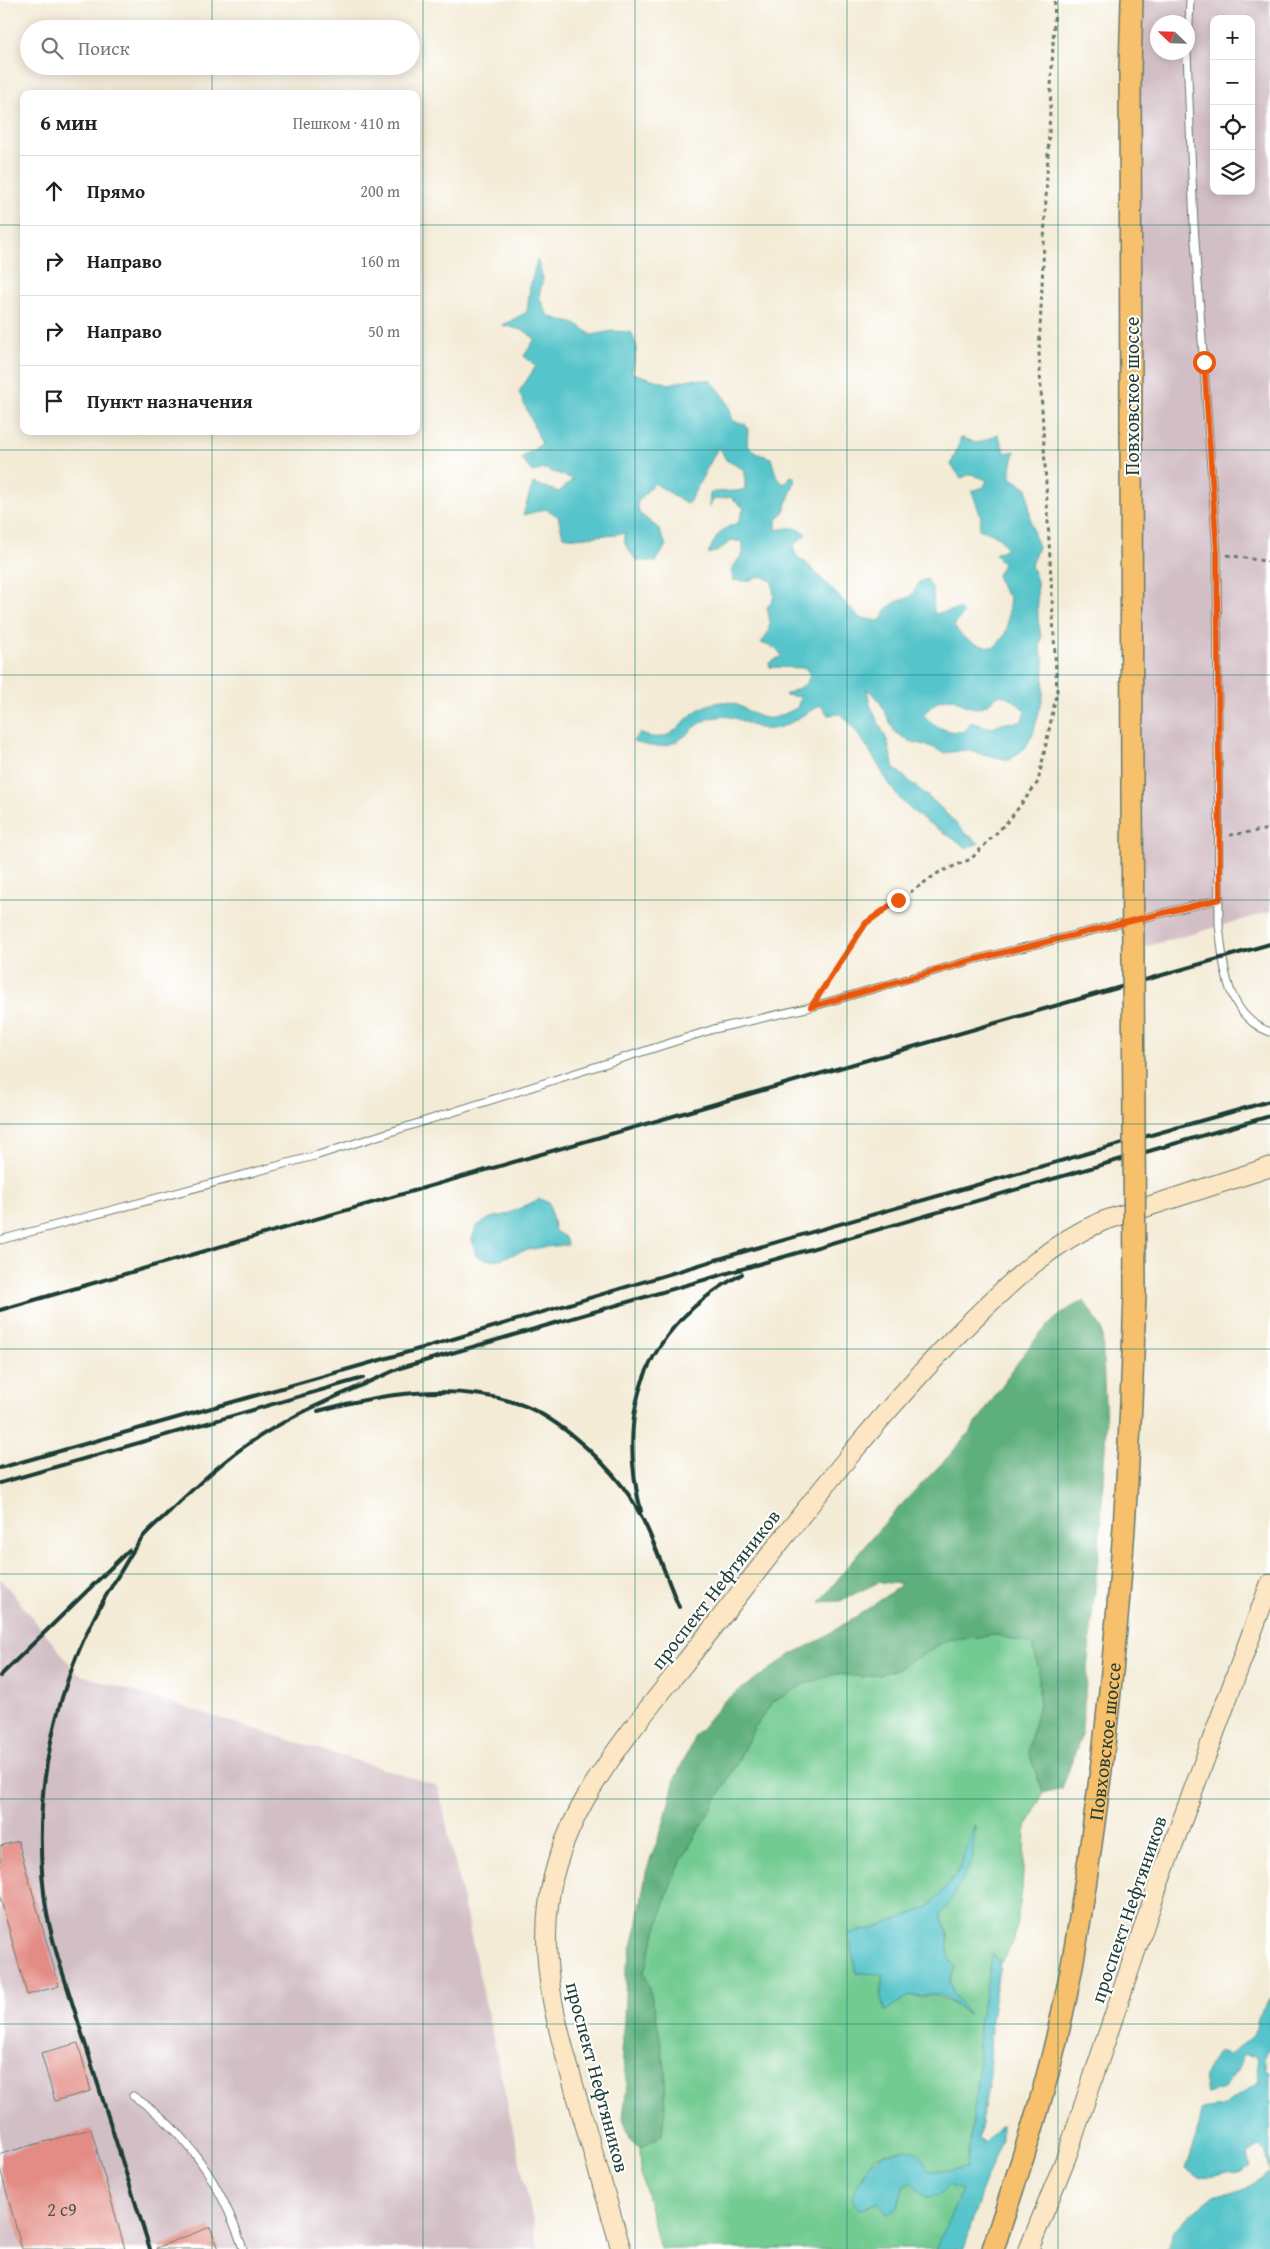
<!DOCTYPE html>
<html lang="ru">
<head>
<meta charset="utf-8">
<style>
  body { margin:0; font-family:"Gentium Book Plus",serif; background:#f6f6f6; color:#222 }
  .controls { position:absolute; right:15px; top:15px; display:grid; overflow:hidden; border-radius:10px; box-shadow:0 2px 12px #0003 }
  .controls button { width:45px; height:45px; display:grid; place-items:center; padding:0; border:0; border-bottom:1px solid #e0e0e0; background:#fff; color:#222; font:25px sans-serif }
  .compass { position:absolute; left:1150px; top:15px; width:45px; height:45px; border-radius:50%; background:#fff; box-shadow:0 2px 12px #0003; rotate:293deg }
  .stop { position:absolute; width:15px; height:15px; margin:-11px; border:4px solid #ea580c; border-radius:50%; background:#fff }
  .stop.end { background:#ea580c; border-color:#fff; box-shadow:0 1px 5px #0008 }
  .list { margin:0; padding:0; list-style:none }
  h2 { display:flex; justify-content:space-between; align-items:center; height:65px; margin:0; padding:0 20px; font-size:21px }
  h2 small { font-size:16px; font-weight:400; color:#767676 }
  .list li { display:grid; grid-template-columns:32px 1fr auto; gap:15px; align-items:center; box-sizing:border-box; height:70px; padding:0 20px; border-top:1px solid #e0e0e0 }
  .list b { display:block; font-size:19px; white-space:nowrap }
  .list em { font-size:16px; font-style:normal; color:#767676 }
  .icon { flex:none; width:28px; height:28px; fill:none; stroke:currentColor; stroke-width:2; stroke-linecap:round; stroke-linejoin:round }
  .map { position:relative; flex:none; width:1270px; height:2249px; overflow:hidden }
  .search { position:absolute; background:#fff; box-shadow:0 2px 12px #0003; left:20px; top:20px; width:400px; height:55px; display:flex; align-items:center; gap:12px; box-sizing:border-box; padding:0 18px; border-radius:28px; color:#767676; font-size:19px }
  .panel { position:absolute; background:#fff; box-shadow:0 2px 12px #0003; left:20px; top:90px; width:400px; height:345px; border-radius:10px }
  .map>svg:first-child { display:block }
  .industrial { fill:#d2bec5; fill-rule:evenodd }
  .green { fill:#72cb91; stroke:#488462; fill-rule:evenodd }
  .forest { fill:#5daf7b; stroke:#3e7658 }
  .water { fill:#57c5cb; stroke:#3b8180; fill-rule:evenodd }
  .building { fill:#e38c85 }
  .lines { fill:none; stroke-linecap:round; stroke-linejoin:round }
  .lane-casing { stroke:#697a6d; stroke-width:9 }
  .secondary-casing { stroke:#697a6d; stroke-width:21 }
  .primary-casing { stroke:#697a6d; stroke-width:24 }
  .path { stroke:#697a6d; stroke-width:3; stroke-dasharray:4 4; stroke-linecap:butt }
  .lane { stroke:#fff; stroke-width:7 }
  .secondary { stroke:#fce6c4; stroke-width:19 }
  .primary { stroke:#f7c06c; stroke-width:21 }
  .rail { stroke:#1f3d34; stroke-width:4 }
  .primary-bridge-casing { stroke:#697a6d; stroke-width:24; stroke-linecap:butt }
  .primary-bridge { stroke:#f7c06c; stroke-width:21 }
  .route { stroke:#ea580c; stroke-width:6 }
  .grid { fill:none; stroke:#0f766e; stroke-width:1; stroke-opacity:0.55 }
  .labels { text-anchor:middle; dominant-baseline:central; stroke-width:4; stroke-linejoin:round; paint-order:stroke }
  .number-label { font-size:18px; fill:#505148 }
  .street-label { font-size:20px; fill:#1f3d34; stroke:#fff }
</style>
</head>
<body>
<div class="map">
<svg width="1270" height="2249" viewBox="0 0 1270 2249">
  <rect width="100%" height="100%" fill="#fff"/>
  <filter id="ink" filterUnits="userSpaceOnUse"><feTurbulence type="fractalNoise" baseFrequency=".02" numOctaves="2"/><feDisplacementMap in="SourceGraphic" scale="10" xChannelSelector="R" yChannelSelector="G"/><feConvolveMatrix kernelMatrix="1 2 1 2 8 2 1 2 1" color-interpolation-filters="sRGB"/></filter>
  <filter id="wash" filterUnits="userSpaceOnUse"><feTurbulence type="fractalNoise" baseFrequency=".0096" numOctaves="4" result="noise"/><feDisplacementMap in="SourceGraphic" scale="20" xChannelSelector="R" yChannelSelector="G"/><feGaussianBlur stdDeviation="1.12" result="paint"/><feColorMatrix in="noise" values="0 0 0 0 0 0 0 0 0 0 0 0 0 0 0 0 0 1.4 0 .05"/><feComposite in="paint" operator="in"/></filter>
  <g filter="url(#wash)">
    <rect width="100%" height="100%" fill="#f3ebd6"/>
    <!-- industrial -->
    <path class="industrial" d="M1132 0H1270V912L1134 950ZM1214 19H1251V191H1214ZM1158 22H1188V52H1158Z
      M0 1578 78 1674 438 1786 539 2249H0Z"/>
    <!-- green -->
    <path class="green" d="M996 1635 1032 1644 1039 1670V1704L1028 1750 1043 1793 1025 1831 1022 1890 1014 1941 1000 1964 993 1953 979 2025V2075L966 2170 953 2172 947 2169 929 2171 888 2152 874 2158 862 2175 864 2208 877 2202 898 2207 903 2187 912 2182 920 2190 948 2185 963 2190 936 2249H660L641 2174 640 2148 662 2134 665 2106V2069L655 2009 644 1972 669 1889 682 1859 735 1767 753 1730 772 1703 802 1685 836 1673 863 1677 892 1671 919 1657 947 1640ZM974 1828 947 1907 940 1914 948 1934 947 1957 955 1967 949 1981 954 1995 967 2013 952 2003 932 1994 919 1998 910 1995 881 1992 883 1973H856L849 1934 874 1928 929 1907 956 1876Z"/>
    <!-- forest -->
    <path class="forest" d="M1084 1301 1102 1329 1106 1429 1100 1535 1081 1737 1062 1788 1043 1793 1028 1750 1039 1704V1670L1032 1644 996 1635 947 1640 919 1657 892 1671 863 1677 836 1674 802 1685 772 1703 753 1730 735 1767 682 1859 669 1889 644 1972 655 2009 665 2069V2105L662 2134 640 2148 630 2139 623 2118 627 2084 621 2052 624 2020 626 1970 637 1926 646 1872 664 1822 675 1779 695 1736 724 1701 792 1654 818 1641 872 1606 902 1584 879 1582 840 1601 820 1602C846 1568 873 1535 903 1503 927 1478 954 1453 975 1425 1004 1387 1037 1319 1084 1301Z"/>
    <!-- water -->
    <path class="water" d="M537 259 543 278 539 296 548 316 578 325 592 335 612 331 631 332 637 347 632 373 669 384 690 379 710 380C723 393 729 403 733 421L745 424 748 430 747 445 758 454 771 458C774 468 775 478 784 484L791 476 796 478 784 511 776 522V530C788 528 795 525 806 534L793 546 796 556 805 562 860 618 880 621C882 617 885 611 889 607 904 594 909 606 919 582L927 579 933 590 934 614 959 609 963 613 954 626C965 642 975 646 994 647 1013 631 1006 620 1010 598L1002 589 997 575 1003 564 995 554 1007 548 998 536 979 529 981 517 972 491 984 487 987 480 971 474 961 478 951 465 961 438 979 443 998 434 1005 453 1015 451 1011 468V478L1027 488 1031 523 1038 547 1031 565 1037 581 1038 619 1041 637 1040 649 1044 661 1043 697 1033 734 1025 748 1009 760 965 750 944 753 932 747 909 741 895 732 880 702 867 689 870 705 887 740 894 768 938 805 964 832 979 843 967 848C944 831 913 817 896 794 877 767 866 738 841 714L828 715 821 705C805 712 790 727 772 729 749 732 740 709 709 719 696 723 689 735 677 741 662 749 648 747 633 741L639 733C677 750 679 713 711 704 738 696 743 713 765 718 775 720 788 712 797 708L801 697 785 695 806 684 810 676 806 668 770 667 769 663 782 656 775 648 761 643C771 631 771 623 767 608L774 597 772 581 761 576 747 581 733 580 731 570 743 553V542L732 540 718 551 708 554C715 538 720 528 738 523L744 508 730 497 713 500 709 508 710 493C722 490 734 493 745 489V470L726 460 719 446 688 504 654 483 637 503 639 513 658 528 666 545 656 562 636 560 625 544V533L576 538 563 536 558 516 545 509 523 515 533 483 559 492 573 479 545 469 532 472 521 458 542 444 519 392 536 366 524 356 535 339 525 331 503 325 527 312 530 287ZM998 695C1011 696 1017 702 1025 712L1021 722 1005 723 992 728 970 722 964 732C948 733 933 727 923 714L938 701 952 698C973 710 980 713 998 695Z
      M540 1199 549 1203 555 1231 565 1237 568 1245C554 1246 541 1247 528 1250 506 1254 499 1266 476 1256L472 1239 476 1227 490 1218 505 1215Z
      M975 1825 972 1860 947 1907 940 1914 948 1934V1957L955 1967 949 1981 954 1995 969 2014C959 2007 946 1996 933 1994 925 1993 922 1999 910 1995L885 2011 881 1992 883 1974 856 1973 849 1934 874 1928 929 1907 956 1876Z
      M993 1953 1000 1964 991 2018 990 2076 978 2139 985 2143 1002 2125V2139L980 2196 964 2249H936L962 2190 948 2185 940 2195 926 2197 912 2182 903 2187 898 2207 887 2214 877 2202 864 2208 857 2209 852 2197C864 2171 869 2155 900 2150 905 2149 914 2149 919 2154 923 2158 926 2166 929 2171 942 2170 953 2172 966 2169L979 2075V2025Z
      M1270 1998V2049L1264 2057 1266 2070 1270 2071V2124L1268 2135 1270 2140V2170L1266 2154 1259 2147 1247 2155 1250 2166 1236 2175 1225 2173 1199 2178 1186 2169 1195 2143 1201 2110 1222 2107 1259 2082 1256 2056 1244 2055 1239 2067 1224 2089 1207 2094 1204 2076 1217 2052 1229 2055 1253 2036 1257 2019Z
      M1270 2172V2249H1166L1174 2231 1190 2214 1215 2194 1241 2192Z"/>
    <g id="blocks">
      <!-- building -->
      <path class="building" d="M18 1841 59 1986 27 1995 0 1897V1846Z
        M78 2043 91 2091 55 2101 41 2053Z
        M91 2129 125 2249H22L0 2168V2154Z
        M210 2227 219 2249H156V2248Z"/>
    </g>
  </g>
  <g filter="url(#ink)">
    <use href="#blocks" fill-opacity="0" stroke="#697a6d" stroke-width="1"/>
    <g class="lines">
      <defs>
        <path id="lane" d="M1188 46 1190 0
          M1187 52 1194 226 1217 553 1219 925C1224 966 1225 1015 1270 1032
          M0 1240 318 1155 714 1029 811 1007 969 961 1220 899
          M133 2096C188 2131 223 2188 243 2249"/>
        <path id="secondary" d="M621 2249C607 2201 593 2152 579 2104 560 2038 539 1971 549 1901 553 1866 567 1832 584 1801 618 1741 672 1680 715 1625 795 1523 874 1419 965 1327 1007 1286 1048 1244 1103 1221L1270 1167
          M1029 2249 1067 2155 1158 1885 1270 1584"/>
        <g id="primary">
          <path d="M1132 791 1130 70 1132 0"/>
          <path id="s1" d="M993 2249C1014 2184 1037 2119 1053 2053 1071 1983 1082 1909 1092 1837 1118 1657 1130 1475 1135 1293"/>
        </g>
      </defs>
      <!-- lane casing -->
      <use href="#lane" class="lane-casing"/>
      <!-- secondary casing -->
      <use href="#secondary" class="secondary-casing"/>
      <!-- primary casing -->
      <use href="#primary" class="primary-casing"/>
      <!-- path -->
      <path class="path" d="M1227 555 1270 562
        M1230 835 1270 829
        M821 992 866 923 938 873 971 859 1010 819 1038 782 1057 692 1039 352 1055 0"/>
      <!-- lane -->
      <use href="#lane" class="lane"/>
      <!-- secondary -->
      <use href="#secondary" class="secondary"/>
      <!-- primary -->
      <use href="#primary" class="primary"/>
      <!-- rail -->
      <path class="rail" d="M0 1310 1270 944
        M318 1411C380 1394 450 1383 513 1402 553 1413 598 1455 623 1487 649 1521 662 1568 679 1607
        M0 1468 433 1345 749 1250 1270 1101
        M0 1483 363 1378
        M641 1511C615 1407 646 1326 742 1274
        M0 1676 129 1550
        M150 2249 58 1958C54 1944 50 1929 47 1914 28 1799 54 1678 116 1579 125 1566 132 1550 142 1538 150 1528 161 1520 170 1511 193 1489 215 1468 241 1449 289 1414 346 1393 400 1368L1270 1116"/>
      <defs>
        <path id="primary-bridge" d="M1132 791 1135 1293"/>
      </defs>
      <!-- primary-bridge casing -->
      <use href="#primary-bridge" class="primary-bridge-casing"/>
      <!-- primary-bridge -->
      <use href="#primary-bridge" class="primary-bridge"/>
    </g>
  </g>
  <g class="lines" filter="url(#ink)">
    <!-- route -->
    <path class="route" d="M898 900 866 923 811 1007 969 961 1220 899 1217 553 1204 362"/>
  </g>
  <!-- grid -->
  <path class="grid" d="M212 0V29M423 0V2249M635 0V2249M847 0V2249M1058 0V2249M212 66V94M0 225H24M416 225H1270M212 431V2249M0 450H1270M0 675H1270M0 900H1270M0 1124H1270M0 1349H1270M0 1574H1270M0 1799H1270M0 2024H1270"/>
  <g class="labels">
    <!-- number labels -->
    <g class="number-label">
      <text x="62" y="2209">2 с9</text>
    </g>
    <!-- street labels -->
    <g class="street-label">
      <text transform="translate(1131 396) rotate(-90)">Повховское шоссе</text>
      <text transform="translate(715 1589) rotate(-52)">проспект Нефтяников</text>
      <text stroke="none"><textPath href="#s1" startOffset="521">Повховское шоссе</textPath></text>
      <text transform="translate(1128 1909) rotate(-71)">проспект Нефтяников</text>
      <text transform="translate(598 2077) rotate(75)">проспект Нефтяников</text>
    </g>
  </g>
</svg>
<div class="controls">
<button>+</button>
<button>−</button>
<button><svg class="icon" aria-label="locate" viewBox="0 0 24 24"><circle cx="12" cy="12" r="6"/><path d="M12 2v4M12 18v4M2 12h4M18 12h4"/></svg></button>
<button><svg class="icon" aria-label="layers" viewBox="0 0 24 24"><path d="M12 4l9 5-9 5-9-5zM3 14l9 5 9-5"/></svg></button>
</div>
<svg class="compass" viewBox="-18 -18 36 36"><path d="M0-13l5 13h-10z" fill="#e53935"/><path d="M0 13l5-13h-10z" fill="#767676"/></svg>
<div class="stop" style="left:1204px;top:362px"></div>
<div class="stop end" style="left:898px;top:900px"></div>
<div class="search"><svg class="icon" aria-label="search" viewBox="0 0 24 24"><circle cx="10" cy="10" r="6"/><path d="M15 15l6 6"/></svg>Поиск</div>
<section class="panel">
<h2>6 мин<small>Пешком · 410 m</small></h2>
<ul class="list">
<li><svg class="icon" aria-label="ahead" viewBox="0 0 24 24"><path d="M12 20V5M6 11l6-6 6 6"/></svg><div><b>Прямо</b></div><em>200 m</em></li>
<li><svg class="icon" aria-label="right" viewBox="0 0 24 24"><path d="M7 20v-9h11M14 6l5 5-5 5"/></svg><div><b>Направо</b></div><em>160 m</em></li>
<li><svg class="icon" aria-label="right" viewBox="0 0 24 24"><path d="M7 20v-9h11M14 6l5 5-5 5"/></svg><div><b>Направо</b></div><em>50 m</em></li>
<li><svg class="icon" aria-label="arrive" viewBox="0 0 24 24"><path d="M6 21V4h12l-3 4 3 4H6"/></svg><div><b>Пункт назначения</b></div></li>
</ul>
</section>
</div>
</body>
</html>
